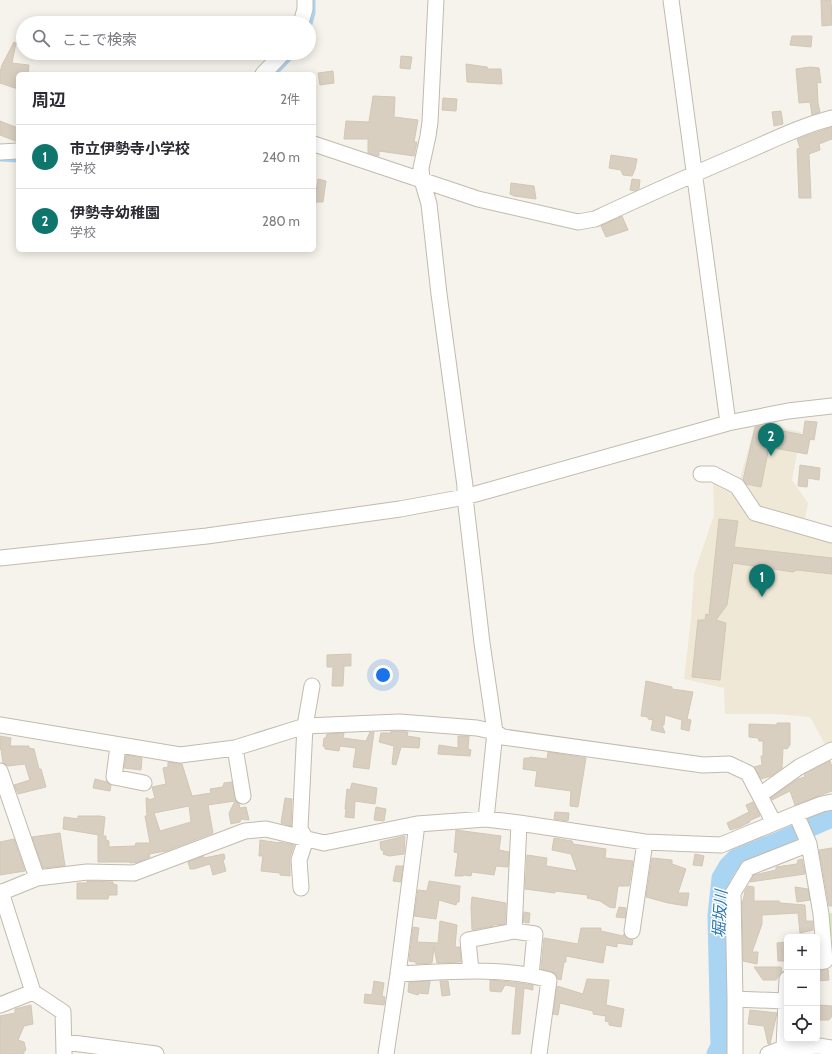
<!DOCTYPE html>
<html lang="ja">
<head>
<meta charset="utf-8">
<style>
  body { margin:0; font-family:Cabin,"Noto Sans JP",sans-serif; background:#f2f2f3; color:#2b2b33 }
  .controls { position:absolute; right:12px; bottom:12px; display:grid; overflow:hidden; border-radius:6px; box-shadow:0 2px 10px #0003 }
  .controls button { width:36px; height:36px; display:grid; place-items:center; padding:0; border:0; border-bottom:1px solid #e1e1e2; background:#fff; color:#2b2b33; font:20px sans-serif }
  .you { position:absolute; left:383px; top:675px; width:14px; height:14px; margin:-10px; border:3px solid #fff; border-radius:50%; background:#1a73e8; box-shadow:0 0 0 6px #1a73e833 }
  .badge { display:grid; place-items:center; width:26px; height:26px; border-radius:50%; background:#0f766e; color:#fff; font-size:13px; font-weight:700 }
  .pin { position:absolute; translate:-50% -33px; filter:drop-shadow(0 1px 2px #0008) }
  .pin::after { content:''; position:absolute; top:21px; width:14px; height:12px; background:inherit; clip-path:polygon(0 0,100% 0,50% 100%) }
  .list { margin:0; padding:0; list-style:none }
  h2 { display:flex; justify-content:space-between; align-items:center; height:52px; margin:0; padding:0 16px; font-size:17px }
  h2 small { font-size:13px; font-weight:400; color:#7c7c81 }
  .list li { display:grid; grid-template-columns:26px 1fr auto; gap:12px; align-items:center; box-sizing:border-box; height:64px; padding:0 16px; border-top:1px solid #e1e1e2 }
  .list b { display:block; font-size:15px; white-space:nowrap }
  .list p { margin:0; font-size:13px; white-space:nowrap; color:#7c7c81 }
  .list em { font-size:13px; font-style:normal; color:#7c7c81 }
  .icon { flex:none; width:22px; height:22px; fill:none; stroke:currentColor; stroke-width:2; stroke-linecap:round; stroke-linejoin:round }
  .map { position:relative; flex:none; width:832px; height:1054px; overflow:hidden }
  .search { position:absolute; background:#fff; box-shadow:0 2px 10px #0003; left:16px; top:16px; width:300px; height:44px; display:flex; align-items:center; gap:10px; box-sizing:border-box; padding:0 14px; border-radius:22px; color:#7c7c81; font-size:15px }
  .panel { position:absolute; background:#fff; box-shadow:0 2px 10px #0003; left:16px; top:72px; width:300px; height:180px; border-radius:6px }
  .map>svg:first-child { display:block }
  .education { fill:#efe8d6 }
  .green { fill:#d2eab5 }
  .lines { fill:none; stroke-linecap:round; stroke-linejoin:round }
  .stream { stroke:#a9d4f2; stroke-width:3 }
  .river { stroke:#a9d4f2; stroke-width:19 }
  .building { fill:#d8cfc1; stroke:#d3c7b4; fill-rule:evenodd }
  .minor-casing { stroke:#c2bbae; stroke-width:17 }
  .minor { stroke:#fff; stroke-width:15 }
  .labels { text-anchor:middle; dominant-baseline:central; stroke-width:3; stroke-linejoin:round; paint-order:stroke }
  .water-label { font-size:16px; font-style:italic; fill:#2e7ab2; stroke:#fff }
</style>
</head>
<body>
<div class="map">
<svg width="832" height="1054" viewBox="0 0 832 1054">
  <rect width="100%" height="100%" fill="#f6f3ec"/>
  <!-- education -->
  <path class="education" d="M756 422 801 432 792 480 808 503 804 524 758 511 739 482Z
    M713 480 736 492 747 511 760 523 832 541V746L827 748 810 717 775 714H725L724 688 684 679 691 619 694 574 714 515Z"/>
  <!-- green -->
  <path class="green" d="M832 913V937L823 936 821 914Z"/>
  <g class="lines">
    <!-- stream -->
    <path class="stream" d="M309 31 314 13V0
      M276 74 296 53
      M0 160 18 161"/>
    <!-- river -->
    <path class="river" d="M716 1054 720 1046 717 916 721 878 728 866 736 858 779 841 832 818"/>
  </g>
  <!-- building -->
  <path class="building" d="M821 0H831L832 25 822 26Z
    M792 36H812L811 47 790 45Z
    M14 42 16 43 12 63 29 65 28 74H18V89L0 83V72L2 65Z
    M401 56 412 57 410 69 400 68Z
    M466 64 487 67 488 69H501L502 84 467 82Z
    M810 67 819 68 821 83 817 82 818 103 820 112 812 115 810 102 799 103 796 69Z
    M333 71 334 83 320 85 318 73Z
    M373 96 395 97 394 117 418 120 414 142H417L414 156 379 151V156H378L368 153V139H344L346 121 369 122Z
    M443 98 457 99 456 111 442 110Z
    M781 111 783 124 774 126 772 112Z
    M0 121 18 128V142L0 135Z
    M832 127V139L819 144 820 150 809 154 811 198H799L797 149 800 148 797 139Z
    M611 155 637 159 635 169 632 176 623 175 621 170 609 168Z
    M318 179 326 181 323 202H314V192H316Z
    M632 179 640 180 639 189 635 191 630 190Z
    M511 183 534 186 536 199 514 196 510 194Z
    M622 216 628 230 606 237 601 226Z
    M805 421 817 422 814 440 810 439 807 454 769 447 761 487 746 484 743 480 755 427 759 426 803 435Z
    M800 465 820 468 819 480 808 478 807 487 798 486Z
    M719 519 738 521 734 547 832 558V574L797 570 793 572 733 563 727 605 716 620 726 623 720 680 692 677 698 620H705L706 614 709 615Z
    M351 654V666H344L343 686H332L333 667H327V655Z
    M646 681 672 687V689L693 692 687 719 691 720 689 731 681 729 682 720 665 715 664 725H662L665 733 651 730 653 720 648 719V717L641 716Z
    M777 723H790V745L787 749 783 748 782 768 771 776 761 779 754 767 762 765 761 756H763V741H759L758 738 749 737V724L777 725Z
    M391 731 408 732 407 736 420 738 419 748 401 747 396 765 392 764 394 746 379 742 381 733H391Z
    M370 732H374L369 769 353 767 356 748 340 746 339 751 325 749V747L323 746 324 738H326L327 734 344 733 343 738 366 741Z
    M0 736 11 738 10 746H29V748L34 749 39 769H41L46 787 18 794 14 785 30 780 25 764 8 766 3 763 1 749H0Z
    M458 736H469L468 749 471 750 470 756 438 754 439 745 458 748Z
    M548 752 586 758 578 807 570 806 571 791 535 786 537 771 523 769 524 758H529L530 757 547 759Z
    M126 755 142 758 141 770 124 768Z
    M830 761 832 767V791L795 805 790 791 772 800 771 798 798 779 805 777 804 774Z
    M168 762 182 764 192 796 211 793 210 789 223 787 224 783 232 782 236 801 239 804 240 808 246 807 249 820 241 819 240 822 231 824 229 813 235 801 208 805 213 833 166 851 149 854 150 857 138 862 130 863V862H98V835H99L63 829 64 817 78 819V816H100L105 817 103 836H106V840L109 841V847L135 846 136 843H150L145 816H147L146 798H148L149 800 155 798 152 787 166 784 163 768 168 767ZM189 806 191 822 160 831 154 813Z
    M95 779 107 782 111 785 110 791 93 788Z
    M352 783 377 788 375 804 355 801 354 818 345 817 346 810 345 809 347 789 350 790Z
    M285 798 292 799 291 826 281 823Z
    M753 802 760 816 749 821 750 822 740 827 730 830 727 823 749 812 746 805Z
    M376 807 386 809 384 821 374 820Z
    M555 812 569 813 568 821 554 819Z
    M456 830 501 836 499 850 509 852 508 867 496 866 494 875 472 872 471 876 464 875 463 876H455L458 853 454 852Z
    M60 833 65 866 43 868 32 837Z
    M405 836 404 854 389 856 383 854 384 851 381 850 380 842Z
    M554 838 572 841 573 844 606 849 605 858 633 861 629 886H618L615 908 609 907 600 901 587 898 588 895 555 891V893L525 889 527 855 547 858 546 866 577 871 571 854 552 850Z
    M14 839 25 871 0 875V842Z
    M260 840 279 843V842L294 845 290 857V876L280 875V873L261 871 263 856H259Z
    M832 848V906H829L819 850Z
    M224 854 225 859 223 860 226 871 213 875 210 864 194 869H190L188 862 203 856 204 858Z
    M695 854 704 856 702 866 693 865Z
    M652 858 672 860V864L686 869 678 893H689L687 906 668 903 646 897Z
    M802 859 805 874 750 882 754 875 776 870V867L797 864 798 860Z
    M396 866H403L401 882 393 881Z
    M87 881 113 882V884L117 885V895H109L108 899H77V883H87Z
    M429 881 460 886 459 902H457L456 905 439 900 436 919 414 916 418 890 427 891Z
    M748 886 754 887V901H779L780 903 805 905 806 921H813V930L800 933 798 913 762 915V924L752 952H758L757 964 743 961 742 901H743L745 891Z
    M795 887 808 889 810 900 797 902Z
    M472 897 506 903 505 924 493 925V926L472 930 471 907Z
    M619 907 626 908 625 918 616 917Z
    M524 912 530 913 529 923 523 922Z
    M440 921 457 925 455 947H460L461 962 437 963 434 947 432 963 416 964V962L409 961 413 927 419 928 417 942 438 943Z
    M581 928H601V931L623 936 624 934 627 938 633 940 632 945 617 943V947L606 945 603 963 566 956V962H564L561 980 558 979 555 973 541 969 544 938 578 944Z
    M787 942V961H778L777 943Z
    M754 967H781L782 972 776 980H763Z
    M828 969 829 980 817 981V971Z
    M587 979 609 980 606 1005 624 1009 621 1027 609 1025V1022L605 1021 606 1016 593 1014V1011L560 1003 558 1015 553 1014 557 986 583 994Z
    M490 980 511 982 533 985V990L524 988 520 1034H512L516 987 505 985 501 992 490 991Z
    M374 981 384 983 382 996 385 997 384 1005 364 1003 365 994 372 995Z
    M430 981 428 994 419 993 418 995 408 992 409 982Z
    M440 981H448L450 995 442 996Z
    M31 1005 33 1024 24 1026 18 1040 24 1042 26 1050 24 1051V1054H0V1016L15 1013V1009Z
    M819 1005 832 1006V1016L829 1020H818Z
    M750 1010 777 1013 770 1044H768L764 1026 748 1024Z"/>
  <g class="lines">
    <defs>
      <path id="minor" d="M436 0 430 122 428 136 421 168 422 180 429 204 439 294 465 486V497L482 643 495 732 486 819
        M671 0 728 423
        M301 23 305 9V0
        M263 74 283 53
        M314 144 478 199 578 222 595 219C644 196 694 174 743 153 773 140 801 126 832 118
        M0 152 18 151
        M701 474H713L737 486 755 513 832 535
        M0 558 207 536 400 509 465 497 728 423 788 411 832 406
        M0 725 180 755 235 748 305 726 399 722 477 728 495 732 503 737 703 765 729 764 748 773 774 823
        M118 746 114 777 144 783
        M235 748 243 796
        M0 771 37 878
        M760 795 799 767 832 750
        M796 814 809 844 821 914 825 961 817 962
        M519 823 514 931 535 934 531 975
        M301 888 299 860 306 839 300 829 305 726 312 686
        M1 892 33 992 63 1012 64 1054
        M0 893 37 878 87 872 134 873 245 831 266 829 324 843 417 824 486 819 519 823 645 842 721 845 796 814 822 804 832 802
        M632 931 645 842
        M471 971 468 940 514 931
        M398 974C447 972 502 966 549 980L539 1054
        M735 999 785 1001
        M0 1005 33 992
        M65 1042 156 1054
        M784 1048 787 979
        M386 1054 398 974 417 824
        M735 1054V999L733 893 748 868 809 844
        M768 1054 784 1048 819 1046 832 1048"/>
    </defs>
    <!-- minor casing -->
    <use href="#minor" class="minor-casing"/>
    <!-- minor -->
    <use href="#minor" class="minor"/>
  </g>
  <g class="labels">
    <!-- water labels -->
    <g class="water-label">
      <text transform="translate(720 914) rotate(-87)">堀坂川</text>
    </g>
  </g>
</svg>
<div class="controls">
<button>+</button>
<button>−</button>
<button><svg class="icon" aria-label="locate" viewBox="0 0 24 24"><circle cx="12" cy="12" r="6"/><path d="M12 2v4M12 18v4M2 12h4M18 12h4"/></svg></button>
</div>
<div class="you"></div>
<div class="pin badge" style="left:762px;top:597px">1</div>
<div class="pin badge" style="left:771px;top:456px">2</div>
<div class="search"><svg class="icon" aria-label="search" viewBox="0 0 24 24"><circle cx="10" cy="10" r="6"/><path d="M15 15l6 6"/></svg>ここで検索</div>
<section class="panel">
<h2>周辺<small>2件</small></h2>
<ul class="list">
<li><span class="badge">1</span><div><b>市立伊勢寺小学校</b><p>学校</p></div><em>240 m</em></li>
<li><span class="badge">2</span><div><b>伊勢寺幼稚園</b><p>学校</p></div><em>280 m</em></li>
</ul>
</section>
</div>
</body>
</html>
